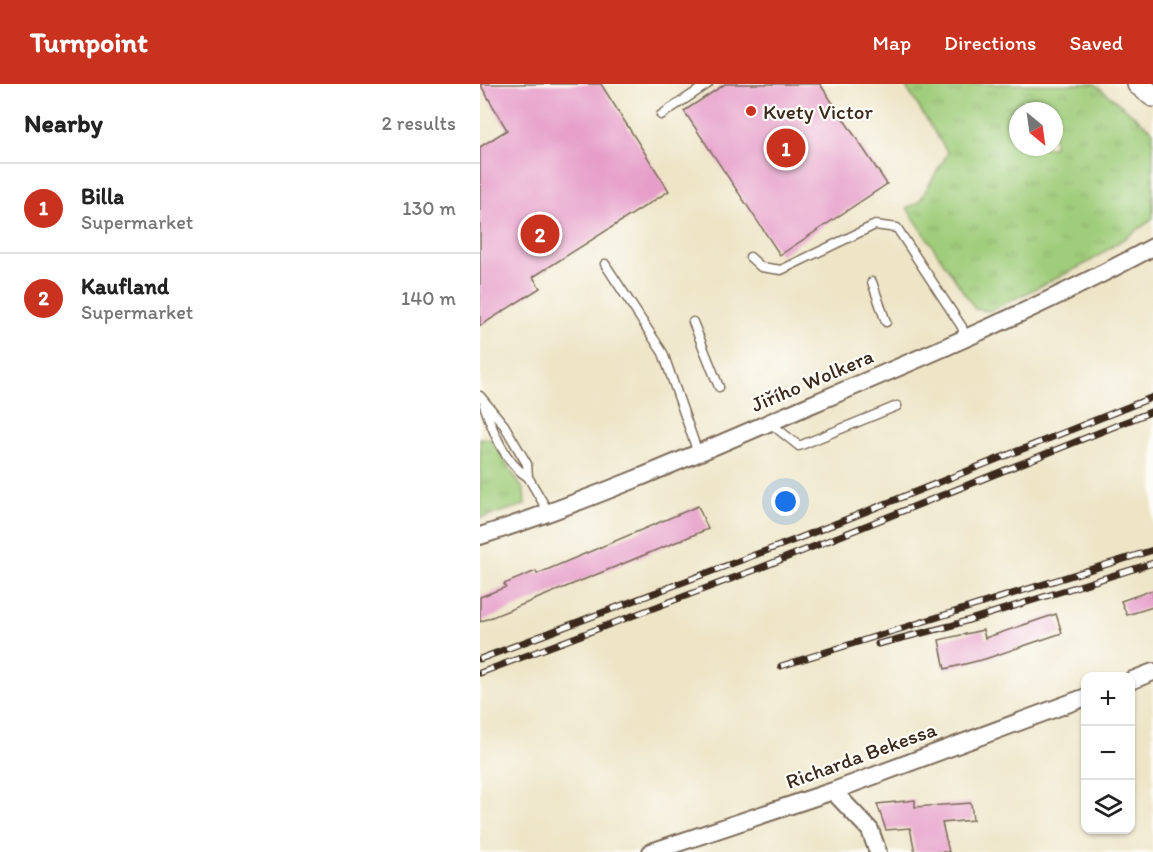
<!DOCTYPE html>
<html lang="en">
<head>
<meta charset="utf-8">
<style>
  body { margin:0; font-family:Itim,sans-serif; background:#f2f2f2; color:#222 }
  .controls { position:absolute; right:18px; bottom:18px; display:grid; overflow:hidden; border-radius:12px; box-shadow:0 2px 4px #0004 }
  .controls button { width:54px; height:54px; display:grid; place-items:center; padding:0; border:0; border-bottom:2px solid #e0e0e0; background:#fff; color:#222; font:30px sans-serif }
  .compass { position:absolute; left:529px; top:18px; width:54px; height:54px; border-radius:50%; background:#fff; box-shadow:0 2px 4px #0004; rotate:151deg }
  .you { position:absolute; left:306px; top:418px; width:21px; height:21px; margin:-15px; border:4px solid #fff; border-radius:50%; background:#1a73e8; box-shadow:0 0 0 9px #1a73e833 }
  .badge { display:grid; place-items:center; width:39px; height:39px; border-radius:50%; background:#c8321e; color:#fff; font-size:20px; font-weight:700 }
  .pin { position:absolute; translate:-50% -50%; border:3px solid #fff; box-shadow:0 2px 6px #0006 }
  .list { margin:0; padding:0; list-style:none }
  h2 { display:flex; justify-content:space-between; align-items:center; height:78px; margin:0; padding:0 24px; font-size:26px }
  h2 small { font-size:20px; font-weight:400; color:#767676 }
  .list li { display:grid; grid-template-columns:39px 1fr auto; gap:18px; align-items:center; box-sizing:border-box; height:90px; padding:0 24px; border-top:2px solid #e0e0e0 }
  .list b { display:block; font-size:22px; white-space:nowrap }
  .list p { margin:0; font-size:20px; white-space:nowrap; color:#767676 }
  .list em { font-size:20px; font-style:normal; color:#767676 }
  .icon { flex:none; width:33px; height:33px; fill:none; stroke:currentColor; stroke-width:2; stroke-linecap:round; stroke-linejoin:round }
  .map { position:relative; flex:none; width:673px; height:768px; overflow:hidden }
  header { display:flex; align-items:center; gap:36px; box-sizing:border-box; height:84px; padding:0 30px; background:#c8321e; color:#fff }
  header strong { font-size:28px }
  nav { display:flex; gap:33px; margin-inline-start:auto; font-size:21px }
  main { display:flex }
  aside { flex:1; background:#fff }
  .map>svg:first-child { display:block }
  .grass { fill:url(#grass-tufts); stroke:#6e7c4c; stroke-width:1.5; fill-rule:evenodd }
  .building { fill:#e69dc9 }
  .lines { fill:none; stroke-linecap:round; stroke-linejoin:round }
  .service-casing { stroke:#7a6b59; stroke-width:11 }
  .minor-casing { stroke:#7a6b59; stroke-width:20 }
  .tertiary-casing { stroke:#7a6b59; stroke-width:24 }
  .service { stroke:#fff; stroke-width:8 }
  .minor { stroke:#fff; stroke-width:16 }
  .tertiary { stroke:#fff; stroke-width:21 }
  .rail-casing { stroke:#3b2a1e; stroke-width:7 }
  .rail { stroke:#fdfcf7; stroke-width:4.5; stroke-dasharray:14; stroke-linecap:butt }
  .poi-dot { fill:#c8321e; stroke:#fdfcf7; stroke-width:2 }
  .labels { text-anchor:middle; dominant-baseline:central; stroke-width:4.5; stroke-linejoin:round; paint-order:stroke }
  .poi-label { font-size:21px; fill:#3b2a1e; stroke:#fdfcf7; text-anchor:start }
  .street-label { font-size:21px; fill:#3b2a1e; stroke:#fdfcf7 }
</style>
</head>
<body>
<header>
<strong>Turnpoint</strong>
<nav><a>Map</a><a>Directions</a><a>Saved</a></nav>
</header>
<main>
<aside>
<h2>Nearby<small>2 results</small></h2>
<ul class="list">
<li><span class="badge">1</span><div><b>Billa</b><p>Supermarket</p></div><em>130 m</em></li>
<li><span class="badge">2</span><div><b>Kaufland</b><p>Supermarket</p></div><em>140 m</em></li>
</ul>
</aside>
<div class="map">
<svg width="673" height="768" viewBox="0 0 673 768">
  <defs>
    <pattern id="grass-tufts" width="24" height="20" patternUnits="userSpaceOnUse" patternTransform="scale(1.5)"><rect width="24" height="20" fill="#a0cd7b"/><path d="M3 7l-1-3M5 7V3M7 7l1-3M15 17l-1-3M17 17v-4M19 17l1-3" fill="none" stroke="#8bb06a"/></pattern>
  </defs>
  <rect width="100%" height="100%" fill="#fdfcf7"/>
  <filter id="ink" filterUnits="userSpaceOnUse"><feTurbulence type="fractalNoise" baseFrequency=".0167" numOctaves="2"/><feDisplacementMap in="SourceGraphic" scale="12" xChannelSelector="R" yChannelSelector="G"/><feConvolveMatrix kernelMatrix="1 2 1 2 8 2 1 2 1" color-interpolation-filters="sRGB"/></filter>
  <filter id="wash" filterUnits="userSpaceOnUse"><feTurbulence type="fractalNoise" baseFrequency=".008" numOctaves="4" result="noise"/><feDisplacementMap in="SourceGraphic" scale="24" xChannelSelector="R" yChannelSelector="G"/><feGaussianBlur stdDeviation="1.35" result="paint"/><feColorMatrix in="noise" values="0 0 0 0 0 0 0 0 0 0 0 0 0 0 0 0 0 1.4 0 .05"/><feComposite in="paint" operator="in"/></filter>
  <g filter="url(#wash)">
    <rect width="100%" height="100%" fill="#eee5c7"/>
    <!-- grass -->
    <path class="grass" d="M424 0H615L673 47V135L609 178 510 227 495 225 427 124 439 118 468 69ZM538 27H574V63H538Z
      M0 354 11 355 44 407 45 421 0 434Z"/>
    <g id="blocks">
      <!-- building -->
      <path class="building" d="M0 0H121L189 107 53 193 60 204 0 242V63L27 46Z
        M245 0H340L407 100 300 171 204 27Z
        M218 422 228 445 0 538V513L26 503 24 500 56 487 57 490Z
        M673 506V523L647 531 641 517Z
        M576 530 582 549 505 575 465 585 459 556 503 546 505 554Z
        M435 716V723L491 719 493 736 462 739 469 768H435L430 744 406 746 397 720Z"/>
    </g>
  </g>
  <g filter="url(#ink)">
    <use href="#blocks" fill-opacity="0" stroke="#7a6b59" stroke-width="1.5"/>
    <g class="lines">
      <defs>
        <path id="service" d="M181 31 228 0
          M270 173 281 183 301 186 395 141 417 144 482 243 485 255
          M125 180 183 269 218 369
          M392 198 406 238
          M213 238 239 303
          M0 312 24 341 47 380 48 393 69 429
          M4 321C13 347 24 378 48 393
          M290 339 319 362 417 322"/>
        <path id="minor" d="M0 452C113 416 221 368 330 321 446 272 562 223 673 163
          M650 597 673 588
          M353 707 390 746 398 768
          M171 768 353 707 606 613"/>
        <path id="tertiary" d="M658 0 673 12"/>
      </defs>
      <!-- service casing -->
      <use href="#service" class="service-casing"/>
      <!-- minor casing -->
      <use href="#minor" class="minor-casing"/>
      <!-- tertiary casing -->
      <use href="#tertiary" class="tertiary-casing"/>
      <!-- service -->
      <use href="#service" class="service"/>
      <!-- minor -->
      <use href="#minor" class="minor"/>
      <!-- tertiary -->
      <use href="#tertiary" class="tertiary"/>
      <defs>
        <path id="rail" d="M398 560 470 542 673 479
          M0 575 317 455 673 313
          M301 582 673 466
          M0 589 280 484 673 327"/>
      </defs>
      <!-- rail casing -->
      <use href="#rail" class="rail-casing"/>
      <!-- rail -->
      <use href="#rail" class="rail"/>
    </g>
  </g>
  <!-- markers -->
  <circle class="poi-dot" cx="271" cy="27" r="6"/>
  <g class="labels">
    <!-- poi labels -->
    <g class="poi-label">
      <text x="283" y="27">Kvety Victor</text>
    </g>
    <!-- street labels -->
    <g class="street-label">
      <text transform="translate(332 296) rotate(-23)">Jiřího Wolkera</text>
      <text transform="translate(381 671) rotate(-20)">Richarda Bekessa</text>
    </g>
  </g>
</svg>
<div class="controls">
<button>+</button>
<button>−</button>
<button><svg class="icon" aria-label="layers" viewBox="0 0 24 24"><path d="M12 4l9 5-9 5-9-5zM3 14l9 5 9-5"/></svg></button>
</div>
<svg class="compass" viewBox="-18 -18 36 36"><path d="M0-13l5 13h-10z" fill="#e53935"/><path d="M0 13l5-13h-10z" fill="#767676"/></svg>
<div class="you"></div>
<div class="pin badge" style="left:306px;top:64px">1</div>
<div class="pin badge" style="left:60px;top:150px">2</div>
</div>
</main>
</body>
</html>
